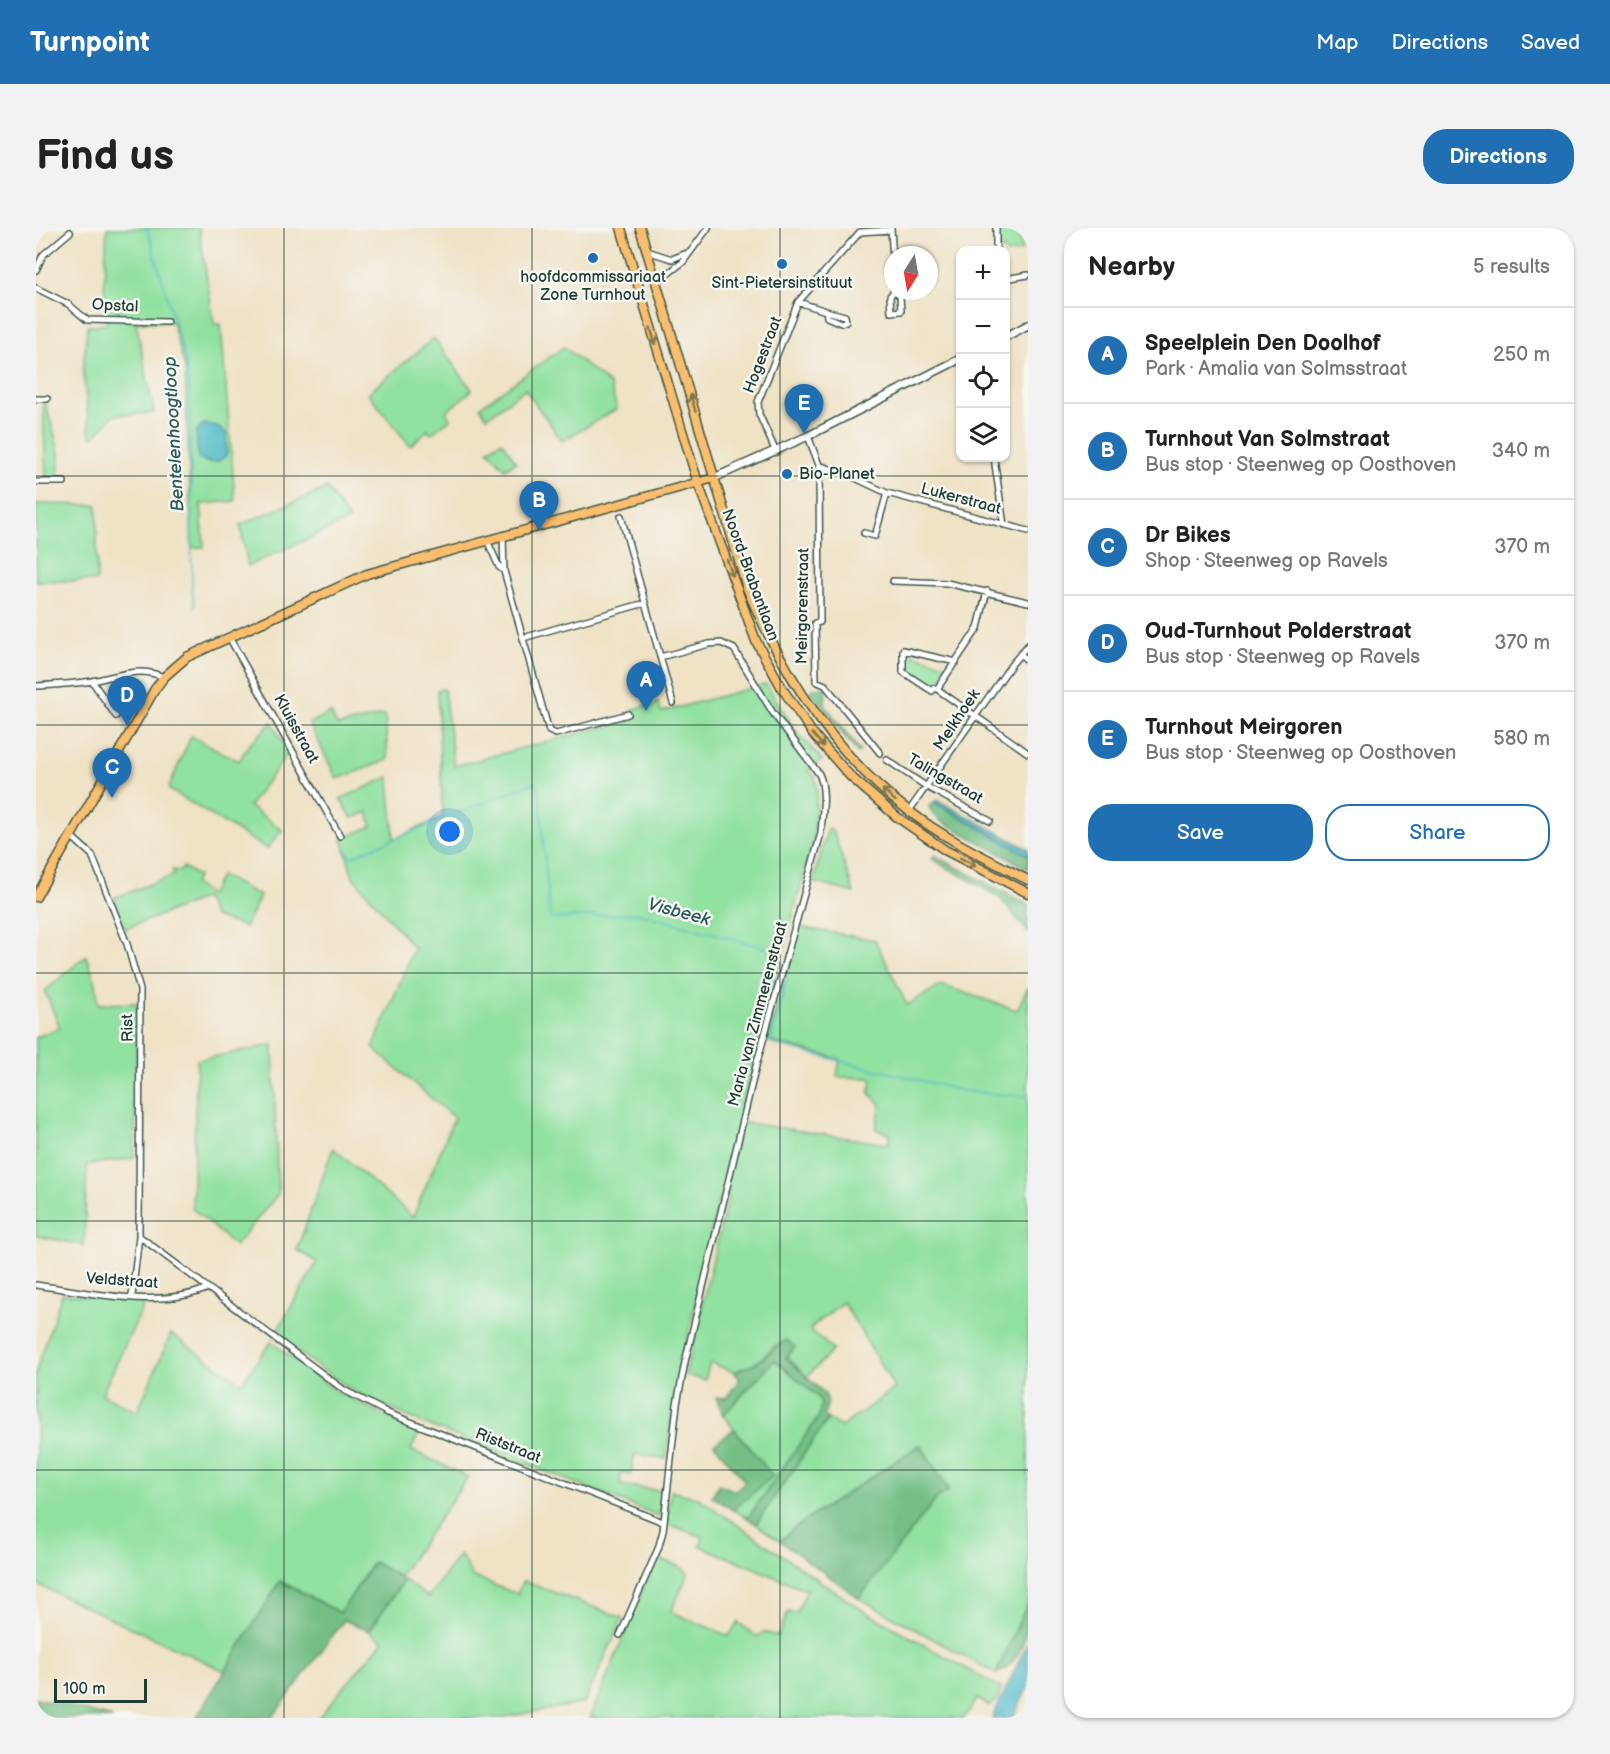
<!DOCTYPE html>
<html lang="en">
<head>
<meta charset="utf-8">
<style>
  body { margin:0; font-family:"Balsamiq Sans",sans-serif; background:#f2f2f2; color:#222 }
  .controls { position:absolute; right:18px; top:18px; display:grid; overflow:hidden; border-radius:12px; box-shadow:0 2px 4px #0004 }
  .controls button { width:54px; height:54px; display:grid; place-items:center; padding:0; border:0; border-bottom:2px solid #e0e0e0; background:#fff; color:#222; font:30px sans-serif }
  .compass { position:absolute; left:848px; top:18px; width:54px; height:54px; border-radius:50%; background:#fff; box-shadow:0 2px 4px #0004; rotate:191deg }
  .scale { position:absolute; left:18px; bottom:15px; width:93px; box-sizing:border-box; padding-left:6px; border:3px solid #1f3d34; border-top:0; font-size:16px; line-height:21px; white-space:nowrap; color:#1f3d34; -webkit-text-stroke:4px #f6f6f2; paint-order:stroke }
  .you { position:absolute; left:414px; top:604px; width:21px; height:21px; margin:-15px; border:4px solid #fff; border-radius:50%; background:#1a73e8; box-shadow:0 0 0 9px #1a73e833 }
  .badge { display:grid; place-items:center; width:39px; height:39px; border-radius:50%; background:#1f6fb2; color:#fff; font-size:20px; font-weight:700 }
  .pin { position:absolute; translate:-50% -50px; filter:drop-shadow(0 2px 3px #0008) }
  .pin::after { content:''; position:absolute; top:32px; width:21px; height:18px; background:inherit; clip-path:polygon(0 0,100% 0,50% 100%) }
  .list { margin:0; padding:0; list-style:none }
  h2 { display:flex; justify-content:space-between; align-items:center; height:78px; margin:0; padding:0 24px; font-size:26px }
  h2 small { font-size:20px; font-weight:400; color:#767676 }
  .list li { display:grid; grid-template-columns:39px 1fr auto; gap:18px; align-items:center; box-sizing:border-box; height:96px; padding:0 24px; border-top:2px solid #e0e0e0 }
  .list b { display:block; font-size:22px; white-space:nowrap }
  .list p { margin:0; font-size:20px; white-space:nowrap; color:#767676 }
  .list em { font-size:20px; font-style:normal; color:#767676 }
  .actions { display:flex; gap:12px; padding:18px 24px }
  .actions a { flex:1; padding:14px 0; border:2px solid #1f6fb2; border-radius:24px; text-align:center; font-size:21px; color:#1f6fb2 }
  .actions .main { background:#1f6fb2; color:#fff }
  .icon { flex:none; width:33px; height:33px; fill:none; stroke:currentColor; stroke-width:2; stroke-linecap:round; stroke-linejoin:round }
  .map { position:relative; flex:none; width:992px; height:1490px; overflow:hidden; border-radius:24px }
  header { display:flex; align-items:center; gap:36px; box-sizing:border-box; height:84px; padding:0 30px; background:#1f6fb2; color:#fff }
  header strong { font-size:28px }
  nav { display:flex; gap:33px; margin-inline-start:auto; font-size:21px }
  .intro { display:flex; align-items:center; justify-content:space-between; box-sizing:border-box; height:144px; padding:0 36px }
  h1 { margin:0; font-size:42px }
  .button { padding:15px 27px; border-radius:24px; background:#1f6fb2; color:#fff; font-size:21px; font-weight:700 }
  main { display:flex; gap:36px; padding:0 36px }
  aside { flex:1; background:#fff; border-radius:24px; box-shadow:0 2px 4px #0004 }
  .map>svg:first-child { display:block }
  .green { fill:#91e1a0; stroke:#588f6a; stroke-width:1.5 }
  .forest { fill:#74bf86; stroke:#4a7e5d; stroke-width:1.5 }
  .water { fill:#4ab7c6; stroke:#347a7d; stroke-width:1.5 }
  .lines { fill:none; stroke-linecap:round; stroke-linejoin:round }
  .stream { stroke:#4ab7c6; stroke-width:1.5 }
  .minor-casing { stroke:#3e564a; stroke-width:8 }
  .tertiary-casing { stroke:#3e564a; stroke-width:10 }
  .primary-casing { stroke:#3e564a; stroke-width:11 }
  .minor { stroke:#fff; stroke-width:5 }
  .tertiary { stroke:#fff; stroke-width:7 }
  .primary { stroke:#fabe6e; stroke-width:8 }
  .oneway { stroke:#82774e }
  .grid { fill:none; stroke:#1f3d34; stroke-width:1.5; stroke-opacity:0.55 }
  .poi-dot { fill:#1f6fb2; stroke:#f6f6f2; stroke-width:2 }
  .labels { text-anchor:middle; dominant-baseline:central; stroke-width:5; stroke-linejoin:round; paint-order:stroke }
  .poi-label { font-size:16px; fill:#1f3d34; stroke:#f6f6f2 }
  .street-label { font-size:16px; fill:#1f3d34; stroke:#f6f6f2 }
  .water-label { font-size:18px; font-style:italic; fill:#2a5c58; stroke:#f6f6f2 }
</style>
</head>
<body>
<header>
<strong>Turnpoint</strong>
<nav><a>Map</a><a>Directions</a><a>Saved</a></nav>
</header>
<div class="intro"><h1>Find us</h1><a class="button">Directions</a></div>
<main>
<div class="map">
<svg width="992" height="1490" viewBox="0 0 992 1490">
  <rect width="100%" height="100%" fill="#f6f6f2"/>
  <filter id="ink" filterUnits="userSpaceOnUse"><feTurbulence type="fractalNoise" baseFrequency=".0167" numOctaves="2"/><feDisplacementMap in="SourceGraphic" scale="12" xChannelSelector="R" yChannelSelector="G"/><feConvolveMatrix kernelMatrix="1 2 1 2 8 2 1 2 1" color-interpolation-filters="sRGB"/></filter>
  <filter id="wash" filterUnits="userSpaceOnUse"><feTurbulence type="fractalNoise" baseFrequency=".008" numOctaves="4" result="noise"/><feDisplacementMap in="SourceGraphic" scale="24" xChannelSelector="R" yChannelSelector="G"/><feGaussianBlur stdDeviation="1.35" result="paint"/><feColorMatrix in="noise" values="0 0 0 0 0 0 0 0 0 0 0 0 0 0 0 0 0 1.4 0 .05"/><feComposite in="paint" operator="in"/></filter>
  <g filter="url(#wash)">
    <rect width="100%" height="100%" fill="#efe2c5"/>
    <!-- green -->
    <path class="green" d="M71 0H163L178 96H185L199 273 165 276 168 319 156 320 149 140 136 94H100L118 185 78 187 58 209 54 208 47 143 51 98 71 96 68 56Z
      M961 0H982L986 23 970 26 969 22H962Z
      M398 110 436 162 410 184 414 191 395 206 392 202 374 218 332 165Z
      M528 119 574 157 581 181 526 213 489 161 451 189 444 179Z
      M7 174 10 175C13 196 32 232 19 251H10Z
      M466 213 480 234 469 241 452 222Z
      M291 260 313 292 212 338 204 297Z
      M0 276 61 277V353H0Z
      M879 427 909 436 911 442 901 456 897 454 894 459 871 443V430Z
      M105 447 112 451 114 455 97 485 80 460 78 451Z
      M730 456 760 503 786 532 772 542 779 549 781 561 778 610 724 807 704 894 852 916 854 906 840 901 845 876 833 865 836 853 834 850 801 849 804 831 731 813 763 699 839 712 871 777 905 757 981 782 992 759V1374L960 1446 823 1370 901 1270 913 1262 884 1217 758 1300 744 1313 720 1296 792 1191 805 1199 859 1160 807 1074 774 1101 797 1122 771 1149 740 1117 720 1135 698 1144 674 1135 669 1152 649 1147 692 969H683C664 1057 641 1142 630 1231L599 1226 595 1246 585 1244 584 1257 627 1263 623 1288 386 1195 319 1164 238 1108 281 1034 261 1022 297 920 377 989 418 890 337 820 378 720 317 649 306 611 336 598 332 584 316 590 304 571 353 549 358 611 407 589 401 462 408 461 418 538 598 491 597 481 622 475 625 484Z
      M295 485 301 498 349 487 352 532 301 551 273 495Z
      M236 494 252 525 213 578 246 602 231 621 132 561 155 508 203 533 212 518Z
      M792 600 798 606 818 665 777 654Z
      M147 639 162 648 158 656 174 667 185 647 224 668 209 699 178 689 169 670 89 701 78 670 138 647 136 642 145 643Z
      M50 728 60 755 62 776 102 775 98 930 51 937 48 1017 0 1008V809L24 800 9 763Z
      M237 817 242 966 199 1018 156 980 161 832Z
      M26 1066 110 1073 66 1166 101 1184 135 1106 205 1155 235 1114 300 1163 383 1205 375 1222 432 1249 363 1349 337 1334 304 1385 244 1353 189 1443 0 1356V1143Z
      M739 1132 782 1169 785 1176 783 1188 712 1290 697 1282 736 1247 687 1187Z
      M635 1263 662 1270 828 1383 965 1460 961 1472 954 1478 941 1471 928 1490H554L620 1330 645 1339 652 1346 635 1384 693 1408 702 1394 721 1409 727 1404 742 1408 752 1384 760 1385 771 1362 664 1318 667 1309 631 1296Z
      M424 1326 437 1349 481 1366 487 1353 587 1390 548 1475 462 1490H282L347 1413 333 1403 368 1352 392 1369Z"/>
    <!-- forest -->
    <path class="forest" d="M790 459 789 477 824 523 822 525 774 464 777 460Z
      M898 574 992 627V641L905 593 896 585 893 578Z
      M898 627 992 677V705L963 669 896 631Z
      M750 1112 759 1119 750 1130 789 1166 792 1174 788 1187 792 1191 720 1296 712 1290 783 1188 785 1176 782 1169 739 1132 687 1187 680 1169 690 1170 704 1151 698 1144 720 1135Z
      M698 1201 737 1248 697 1282 676 1268 683 1256 699 1263 709 1253 678 1216Z
      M884 1217 913 1262 901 1270 823 1370 744 1313 758 1300Z
      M338 1334 368 1352 333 1403 308 1392 236 1490H160L244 1353 304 1385Z
      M992 1374C992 1403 989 1432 960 1446Z
      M0 1470 77 1490H0Z"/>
    <!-- water -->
    <path class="water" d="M167 196 181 198 190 205 191 226C184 236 172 236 162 230L160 203Z
      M901 572 992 621V627L898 574Z
      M992 1414V1459L977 1490H956Z"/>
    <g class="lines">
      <!-- stream -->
      <path class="stream" d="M111 0 150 134 154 168 156 363 159 379
        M310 621 314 629 499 554 503 560 514 691 602 685 740 723 732 752 741 755
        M746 756 749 757 736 806V816L927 863 992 869"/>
    </g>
  </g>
  <g filter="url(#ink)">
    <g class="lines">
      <defs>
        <path id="minor" d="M855 0 857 36
          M960 0V22
          M611 23 636 31 654 24
          M0 42 7 27 34 4
          M969 51 992 47
          M621 54 647 34 672 0
          M0 60 32 76 51 92 131 94
          M858 63 854 68 855 84 865 83 864 68 858 64
          M762 74 790 83 791 89 805 95 810 93 809 88 790 83
          M0 171H11
          M772 208 783 237 784 394 779 395 780 453 789 457 844 525
          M740 224 723 186 722 174 762 74 824 4 855 2
          M958 230 968 297
          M783 237 817 249 851 265 992 303
          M0 254H28
          M585 288 637 475
          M828 305 839 308 851 265
          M467 308 468 343 513 503 520 506 592 486
          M451 312 463 339 468 343
          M857 353 911 355 992 374
          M193 409 304 608
          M487 410 609 375
          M984 426 992 433
          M56 453 80 488
          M0 458C18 457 37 456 56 453 83 448 101 438 128 449
          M901 461 898 460 896 463 867 444V422L920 434
          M901 461 942 400 951 363
          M901 461 992 525
          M851 532 891 559 954 593
          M873 583 975 437 992 417
          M36 609 56 627 91 716 104 762 103 1008 96 1068
          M103 1008 308 1162 352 1185 627 1294
          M0 1057C51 1064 121 1081 170 1061
          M584 1407 622 1321 627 1303 641 1176 649 1134 720 838 785 605C786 586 791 563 783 546L737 485 698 421 685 415 673 416 624 429"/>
        <path id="tertiary" d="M969 109 992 97
          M678 250 772 208 924 131"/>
        <path id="primary" d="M585 0 662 255 720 413 746 460 777 506 815 549 861 589 909 622 992 665
          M604 0 711 360C747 446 797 526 873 583 909 611 951 631 992 652
          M0 669 119 461 128 449 151 429 331 346 678 250"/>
      </defs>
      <!-- minor casing -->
      <use href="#minor" class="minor-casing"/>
      <!-- tertiary casing -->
      <use href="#tertiary" class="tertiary-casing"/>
      <!-- primary casing -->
      <use href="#primary" class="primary-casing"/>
      <!-- minor -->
      <use href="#minor" class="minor"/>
      <!-- tertiary -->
      <use href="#tertiary" class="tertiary"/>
      <!-- primary -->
      <use href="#primary" class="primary"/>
    </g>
    <!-- one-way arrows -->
    <defs><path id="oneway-shaft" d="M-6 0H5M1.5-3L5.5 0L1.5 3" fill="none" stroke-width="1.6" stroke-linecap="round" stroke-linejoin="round" transform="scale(1.5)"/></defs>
    <g class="oneway">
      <use href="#oneway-shaft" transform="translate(617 108) rotate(74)"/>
      <use href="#oneway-shaft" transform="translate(657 175) rotate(-106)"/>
      <use href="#oneway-shaft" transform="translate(694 340) rotate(71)"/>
      <use href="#oneway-shaft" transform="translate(782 512) rotate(49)"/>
      <use href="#oneway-shaft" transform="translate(853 567) rotate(-138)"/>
      <use href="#oneway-shaft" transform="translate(932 634) rotate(28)"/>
    </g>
  </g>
  <!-- grid -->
  <path class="grid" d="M248 0V1490M496 0V1490M744 0V1490M0 248H992M0 497H992M0 745H992M0 993H992M0 1242H992"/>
  <!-- markers -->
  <g class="poi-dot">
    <circle cx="557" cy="30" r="6"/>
    <circle cx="746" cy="36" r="6"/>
    <circle cx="751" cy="246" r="6"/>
  </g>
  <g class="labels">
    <!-- poi labels -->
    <g class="poi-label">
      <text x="557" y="49">hoofdcommissariaat<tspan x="557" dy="18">Zone Turnhout</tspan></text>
      <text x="746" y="55">Sint-Pietersinstituut</text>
      <text x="763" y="246" text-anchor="start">Bio-Planet</text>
    </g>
    <!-- street labels -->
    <g class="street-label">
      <text transform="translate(79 78) rotate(3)">Opstal</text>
      <text transform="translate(727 127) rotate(-69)">Hogestraat</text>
      <text transform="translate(925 271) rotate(15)">Lukerstraat</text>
      <text transform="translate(714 347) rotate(70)">Noord-Brabantlaan</text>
      <text transform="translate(767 378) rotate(-89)">Meirgorenstraat</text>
      <text transform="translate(921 492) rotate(-56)">Melkhoek</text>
      <text transform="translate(260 501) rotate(61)">Kluisstraat</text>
      <text transform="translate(909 551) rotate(30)">Talingstraat</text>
      <text transform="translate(722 786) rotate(-75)">Maria van Zimmerenstraat</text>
      <text transform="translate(92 800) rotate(-91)">Rist</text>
      <text transform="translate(86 1053) rotate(4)">Veldstraat</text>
      <text transform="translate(472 1218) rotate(22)">Riststraat</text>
    </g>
    <!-- water labels -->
    <g class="water-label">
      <text transform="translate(138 206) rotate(-93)">Bentelenhoogtloop</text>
      <text transform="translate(643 684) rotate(15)">Visbeek</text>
    </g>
  </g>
</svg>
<div class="controls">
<button>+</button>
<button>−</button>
<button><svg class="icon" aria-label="locate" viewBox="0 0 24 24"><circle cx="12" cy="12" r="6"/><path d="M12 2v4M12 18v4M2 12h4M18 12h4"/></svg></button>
<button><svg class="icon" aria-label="layers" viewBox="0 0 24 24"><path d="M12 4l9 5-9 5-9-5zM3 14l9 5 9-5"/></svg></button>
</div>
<svg class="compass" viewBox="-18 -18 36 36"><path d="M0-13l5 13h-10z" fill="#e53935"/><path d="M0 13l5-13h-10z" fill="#767676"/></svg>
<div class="scale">100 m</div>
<div class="you"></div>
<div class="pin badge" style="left:610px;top:483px">A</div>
<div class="pin badge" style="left:503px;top:303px">B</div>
<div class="pin badge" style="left:76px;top:570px">C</div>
<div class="pin badge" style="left:91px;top:498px">D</div>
<div class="pin badge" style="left:768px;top:206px">E</div>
</div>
<aside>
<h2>Nearby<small>5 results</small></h2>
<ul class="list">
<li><span class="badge">A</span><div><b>Speelplein Den Doolhof</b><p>Park · Amalia van Solmsstraat</p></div><em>250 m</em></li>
<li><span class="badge">B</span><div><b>Turnhout Van Solmstraat</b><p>Bus stop · Steenweg op Oosthoven</p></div><em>340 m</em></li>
<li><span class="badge">C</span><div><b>Dr Bikes</b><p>Shop · Steenweg op Ravels</p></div><em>370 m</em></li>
<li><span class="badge">D</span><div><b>Oud-Turnhout Polderstraat</b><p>Bus stop · Steenweg op Ravels</p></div><em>370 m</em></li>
<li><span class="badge">E</span><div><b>Turnhout Meirgoren</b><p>Bus stop · Steenweg op Oosthoven</p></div><em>580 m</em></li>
</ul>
<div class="actions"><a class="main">Save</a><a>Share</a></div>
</aside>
</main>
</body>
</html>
